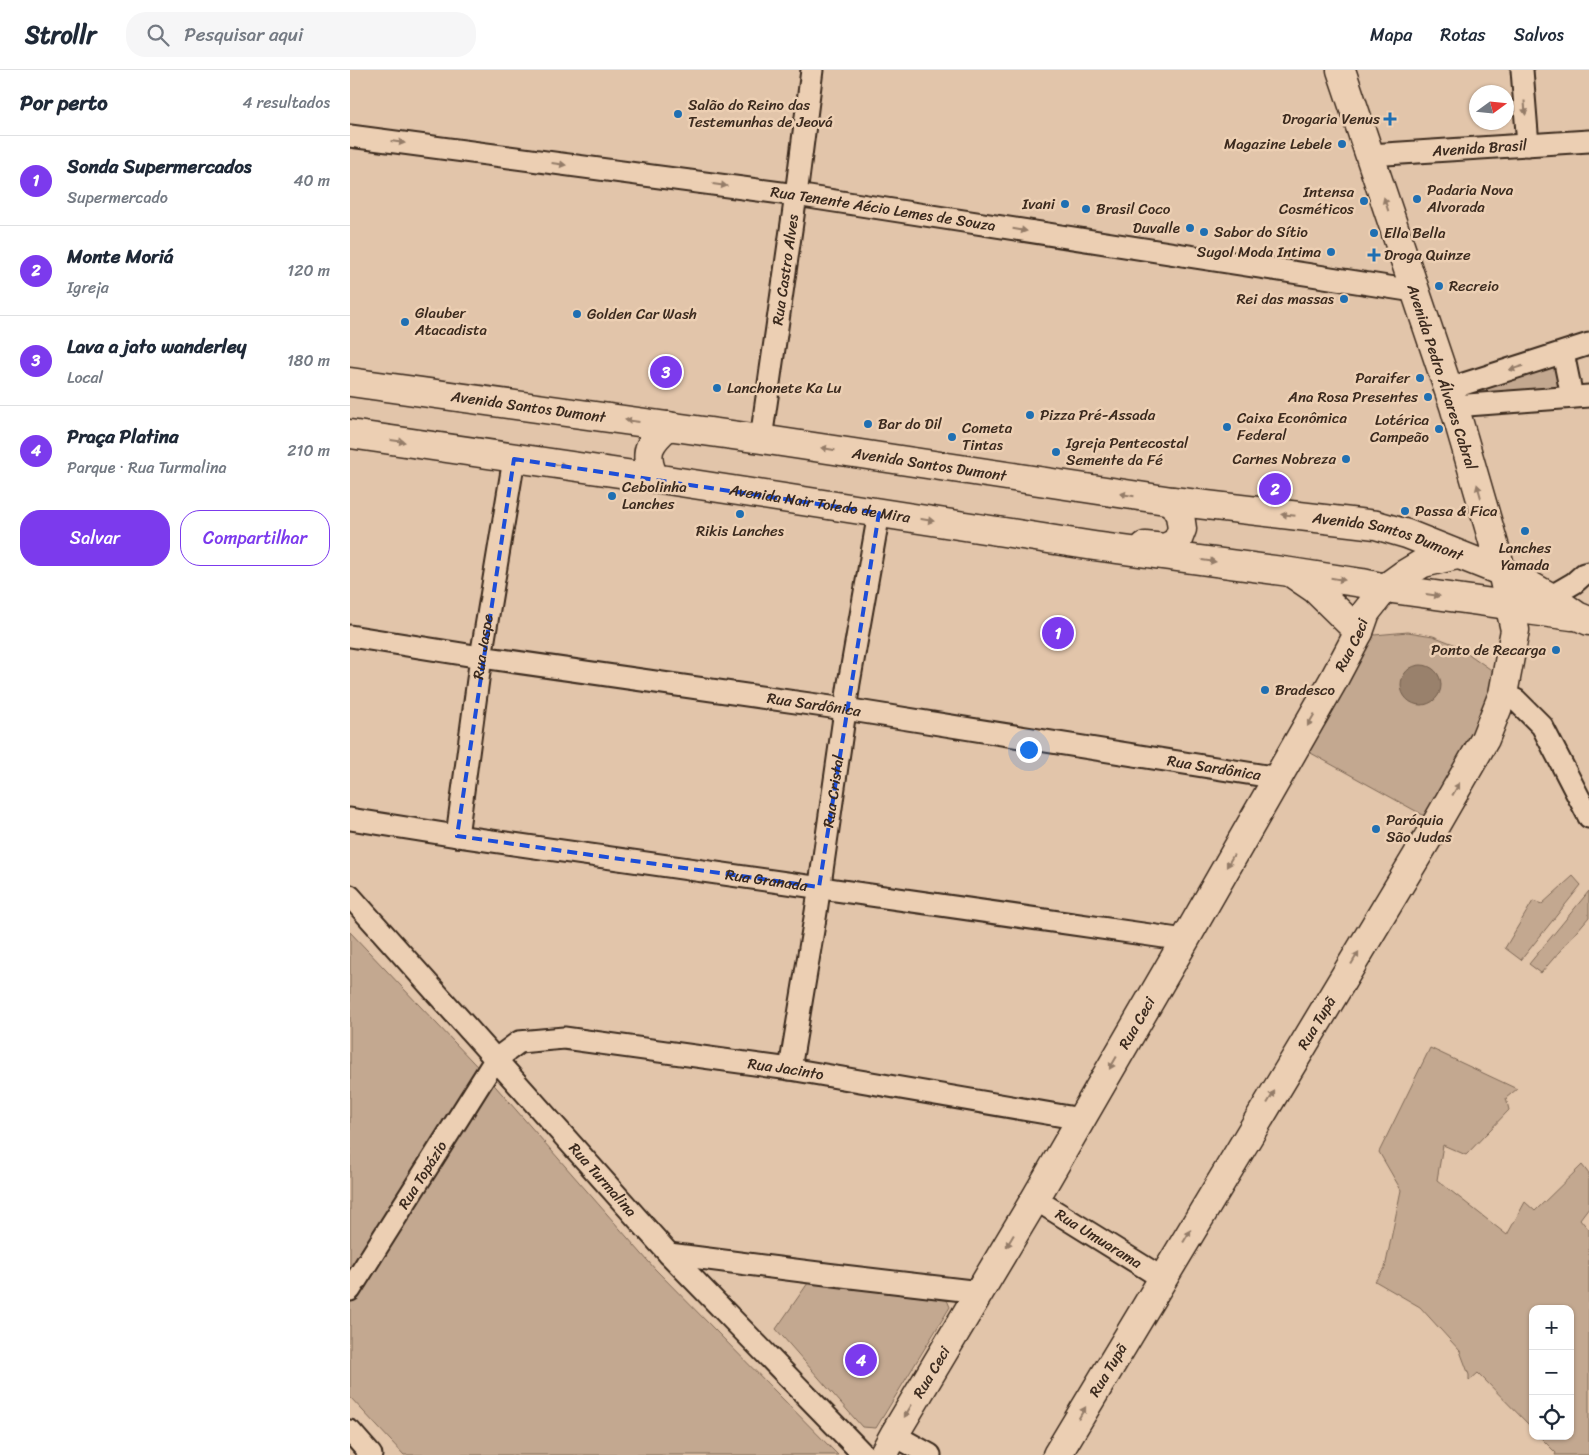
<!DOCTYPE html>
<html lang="pt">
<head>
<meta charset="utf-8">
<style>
  body { margin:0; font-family:Sriracha,sans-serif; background:#f6f6f7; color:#1f2937 }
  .controls { position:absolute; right:15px; bottom:15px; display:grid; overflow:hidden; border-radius:10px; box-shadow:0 1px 4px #0004 }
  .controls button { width:45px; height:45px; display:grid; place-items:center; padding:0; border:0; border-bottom:1px solid #e0e1e3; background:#fff; color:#1f2937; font:25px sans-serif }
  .compass { position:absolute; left:1119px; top:15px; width:45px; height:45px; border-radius:50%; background:#fff; box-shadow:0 1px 4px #0004; rotate:75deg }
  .you { position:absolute; left:678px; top:679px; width:18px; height:18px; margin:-12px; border:4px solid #fff; border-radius:50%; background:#1a73e8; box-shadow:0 0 0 8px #1a73e833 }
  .badge { display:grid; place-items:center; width:32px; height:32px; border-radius:50%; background:#7c3aed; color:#fff; font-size:16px; font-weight:700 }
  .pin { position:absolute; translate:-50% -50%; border:2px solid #fff; box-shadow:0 1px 5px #0006 }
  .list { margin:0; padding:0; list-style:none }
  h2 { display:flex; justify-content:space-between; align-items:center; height:65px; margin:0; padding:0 20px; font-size:21px }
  h2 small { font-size:16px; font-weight:400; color:#747a83 }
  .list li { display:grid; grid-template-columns:32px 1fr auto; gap:15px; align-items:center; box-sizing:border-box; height:90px; padding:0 20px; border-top:1px solid #e0e1e3 }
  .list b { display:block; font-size:19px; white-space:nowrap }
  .list p { margin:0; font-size:16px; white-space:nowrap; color:#747a83 }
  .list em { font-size:16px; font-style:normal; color:#747a83 }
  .actions { display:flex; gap:10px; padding:15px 20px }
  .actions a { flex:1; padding:11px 0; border:1px solid #7c3aed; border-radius:20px; text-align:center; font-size:18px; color:#7c3aed }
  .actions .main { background:#7c3aed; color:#fff }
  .icon { flex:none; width:28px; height:28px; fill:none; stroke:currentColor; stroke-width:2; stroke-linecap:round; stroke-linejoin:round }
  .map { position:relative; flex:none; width:1239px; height:1385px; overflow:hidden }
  header { display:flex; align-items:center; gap:30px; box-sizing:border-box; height:70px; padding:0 25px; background:#fff; border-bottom:1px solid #e0e1e3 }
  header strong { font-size:24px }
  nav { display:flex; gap:28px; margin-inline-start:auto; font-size:18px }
  .search { width:350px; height:45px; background:#f6f6f7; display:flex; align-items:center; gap:12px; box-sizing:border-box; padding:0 18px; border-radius:20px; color:#747a83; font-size:19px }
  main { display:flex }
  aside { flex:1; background:#fff }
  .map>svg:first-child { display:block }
  .green { fill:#c3a890; stroke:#7f6957 }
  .water { fill:#99816c; stroke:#735e4d }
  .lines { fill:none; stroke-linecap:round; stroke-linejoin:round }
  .minor-casing { stroke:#3b2a1e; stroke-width:25 }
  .major-casing { stroke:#3b2a1e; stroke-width:31 }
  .minor { stroke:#eccfb3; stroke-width:21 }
  .major { stroke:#eccfb3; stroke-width:28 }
  .oneway { fill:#947c68 }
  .marked { fill:none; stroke:#1d4ed8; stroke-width:4; stroke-dasharray:10 6; stroke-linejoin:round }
  .poi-dot { fill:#1f6fb2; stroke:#eccfb3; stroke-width:2 }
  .labels { text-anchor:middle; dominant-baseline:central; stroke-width:5; stroke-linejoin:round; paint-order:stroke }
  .poi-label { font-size:15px; fill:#3b2a1e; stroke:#eccfb3; text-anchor:start }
  .street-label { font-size:15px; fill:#3b2a1e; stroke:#eccfb3 }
</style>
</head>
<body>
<header>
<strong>Strollr</strong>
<div class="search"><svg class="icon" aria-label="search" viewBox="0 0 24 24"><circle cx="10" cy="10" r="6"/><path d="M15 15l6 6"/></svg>Pesquisar aqui</div>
<nav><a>Mapa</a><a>Rotas</a><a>Salvos</a></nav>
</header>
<main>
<aside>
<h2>Por perto<small>4 resultados</small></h2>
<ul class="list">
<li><span class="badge">1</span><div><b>Sonda Supermercados</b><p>Supermercado</p></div><em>40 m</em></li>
<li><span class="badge">2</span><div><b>Monte Moriá</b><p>Igreja</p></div><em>120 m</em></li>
<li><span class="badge">3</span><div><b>Lava a jato wanderley</b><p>Local</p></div><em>180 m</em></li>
<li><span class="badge">4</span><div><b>Praça Platina</b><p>Parque · Rua Turmalina</p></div><em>210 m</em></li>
</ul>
<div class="actions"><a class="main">Salvar</a><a>Compartilhar</a></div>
</aside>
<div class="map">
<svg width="1239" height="1385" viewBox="0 0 1239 1385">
  <rect width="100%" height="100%" fill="#e2c5aa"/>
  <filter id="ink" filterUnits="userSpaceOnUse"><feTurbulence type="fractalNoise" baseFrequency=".02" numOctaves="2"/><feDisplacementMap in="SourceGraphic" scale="10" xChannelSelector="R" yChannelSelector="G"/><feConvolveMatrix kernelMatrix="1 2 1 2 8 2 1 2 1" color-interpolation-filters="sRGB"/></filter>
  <g filter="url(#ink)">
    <!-- green -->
    <path class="green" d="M1203 294 1209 296 1211 319 1119 329 1117 320Z
      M1058 562 1083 566 1106 575 1147 604 1140 632 1082 750 959 682 1013 573 1024 565Z
      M1223 806 1231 815 1171 890 1155 878 1183 831 1192 834Z
      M1239 821V847L1191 903 1179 894Z
      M0 862 139 1009 305 1199 488 1385H54L0 1327Z
      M1080 978 1167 1019 1156 1028 1159 1040 1116 1085 1093 1075 1087 1110 1157 1165 1175 1132 1185 1141 1232 1095 1239 1104V1137L1230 1149 1239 1160V1385H1205L1206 1383 1189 1366H1220V1239H1183V1359L1128 1303 1119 1311V1305L1110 1281 1070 1237 1025 1211 1035 1198 1051 1120 1029 1082Z
      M458 1213 597 1230 600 1237 526 1358 512 1357 426 1259Z"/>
    <!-- water -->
    <path class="water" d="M1051 615a20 20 0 1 1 40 0a20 20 0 1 1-40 0Z"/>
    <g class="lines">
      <defs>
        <g id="minor">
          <path d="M1172 0 1178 75"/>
          <path id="s1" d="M0 66 446 125 1064 221"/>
          <path id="s2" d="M1020 85 1239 71"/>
          <path d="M1213 283 1222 327"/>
          <path d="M1098 319 1239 274"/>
          <path d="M1104 336 1239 326"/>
          <path id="s3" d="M411 369 446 125 462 0"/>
          <path d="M1200 527 1224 513 1234 504 1239 503"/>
          <path id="s4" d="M0 566 131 587 495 639 928 708"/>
          <path d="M1153 624 1166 630 1192 656 1239 747"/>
          <path id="s5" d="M0 749 107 766 835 870"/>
          <path id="s6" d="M107 766 131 587 164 389"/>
          <path id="s7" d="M0 826 319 1184 514 1385"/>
          <path id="s8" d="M440 999 466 842 499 613 529 443"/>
          <path id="s9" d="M685 1129 812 1208"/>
          <path d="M319 1184 484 1205 630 1222"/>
          <path id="s10" d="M0 1220 145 990 169 972 214 968 440 999 731 1049"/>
          <path d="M0 1361 21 1385"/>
          <path d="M544 1365 580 1385"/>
        </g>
        <g id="major">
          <path id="s11" d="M0 312 411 369 822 431 1026 455 1057 464 1165 507 1200 527 1227 546 1239 551"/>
          <path id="s12" d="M0 364 304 408 744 476 940 502 1012 513 1035 518 1150 534 1177 540 1222 546"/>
          <path d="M304 408C293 383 298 373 318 356"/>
          <path d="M795 476 815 478 827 472 832 459 830 445 822 431"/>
          <path d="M943 504 965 519 1009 562"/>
          <path id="s13" d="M533 1385 544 1365 685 1129 835 870 983 611 1009 562 1016 542 1035 518 1053 505 1073 493 1107 485"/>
          <path id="s14" d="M707 1385 1082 761 1135 669 1153 624 1165 560 1152 502 1104 336 991 0"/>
        </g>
      </defs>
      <!-- minor casing -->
      <use href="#minor" class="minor-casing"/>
      <!-- major casing -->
      <use href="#major" class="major-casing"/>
      <!-- minor -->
      <use href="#minor" class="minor"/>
      <!-- major -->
      <use href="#major" class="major"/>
    </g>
    <!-- one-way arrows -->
    <defs><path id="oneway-solid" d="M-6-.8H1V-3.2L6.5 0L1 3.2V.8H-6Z" transform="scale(1.25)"/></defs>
    <g class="oneway">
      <use href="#oneway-solid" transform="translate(1175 38) rotate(86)"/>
      <use href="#oneway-solid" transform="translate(48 72) rotate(8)"/>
      <use href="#oneway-solid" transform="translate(209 94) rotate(8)"/>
      <use href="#oneway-solid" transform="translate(370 115) rotate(8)"/>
      <use href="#oneway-solid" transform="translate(1036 134) rotate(-108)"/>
      <use href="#oneway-solid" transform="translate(670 160) rotate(9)"/>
      <use href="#oneway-solid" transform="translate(1166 298) rotate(163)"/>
      <use href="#oneway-solid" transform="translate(282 351) rotate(-172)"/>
      <use href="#oneway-solid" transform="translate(48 371) rotate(8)"/>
      <use href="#oneway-solid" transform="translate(478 379) rotate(-171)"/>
      <use href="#oneway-solid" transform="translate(209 395) rotate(7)"/>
      <use href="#oneway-solid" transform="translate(1129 421) rotate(-106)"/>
      <use href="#oneway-solid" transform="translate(777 425) rotate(-171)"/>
      <use href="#oneway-solid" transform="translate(938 445) rotate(-174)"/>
      <use href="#oneway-solid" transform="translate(577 450) rotate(9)"/>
      <use href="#oneway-solid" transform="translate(859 491) rotate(7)"/>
      <use href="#oneway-solid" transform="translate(988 509) rotate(9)"/>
      <use href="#oneway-solid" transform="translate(1083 525) rotate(8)"/>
      <use href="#oneway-solid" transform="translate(961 650) rotate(120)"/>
      <use href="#oneway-solid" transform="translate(1106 719) rotate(-60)"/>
      <use href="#oneway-solid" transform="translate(880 791) rotate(120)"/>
      <use href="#oneway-solid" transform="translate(1005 888) rotate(-59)"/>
      <use href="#oneway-solid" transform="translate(763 993) rotate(120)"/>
      <use href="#oneway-solid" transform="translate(921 1027) rotate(-59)"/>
      <use href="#oneway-solid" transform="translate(837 1166) rotate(-59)"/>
      <use href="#oneway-solid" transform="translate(660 1171) rotate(121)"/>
      <use href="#oneway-solid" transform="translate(558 1341) rotate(121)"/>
      <use href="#oneway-solid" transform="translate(732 1343) rotate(-59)"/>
    </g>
  </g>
  <!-- marked area -->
  <path class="marked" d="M164 389 529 443 469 817 107 766Z"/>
  <!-- markers -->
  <g class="poi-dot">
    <circle cx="328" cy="44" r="5"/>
    <path d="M1037.5 41.5h5v5h5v5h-5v5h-5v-5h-5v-5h5z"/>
    <circle cx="992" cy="74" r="5"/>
    <circle cx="1067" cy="129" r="5"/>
    <circle cx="1014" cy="131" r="5"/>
    <circle cx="715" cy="134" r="5"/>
    <circle cx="736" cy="139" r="5"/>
    <circle cx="840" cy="158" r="5"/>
    <circle cx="854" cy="162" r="5"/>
    <circle cx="1024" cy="163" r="5"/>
    <circle cx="981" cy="182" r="5"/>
    <path d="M1021.5 177.5h5v5h5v5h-5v5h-5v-5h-5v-5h5z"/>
    <circle cx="1089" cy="216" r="5"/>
    <circle cx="994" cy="229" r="5"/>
    <circle cx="227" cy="244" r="5"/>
    <circle cx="55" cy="252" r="5"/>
    <circle cx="1070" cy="308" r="5"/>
    <circle cx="367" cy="318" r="5"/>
    <circle cx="1078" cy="327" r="5"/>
    <circle cx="680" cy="345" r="5"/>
    <circle cx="518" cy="354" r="5"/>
    <circle cx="877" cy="357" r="5"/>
    <circle cx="1089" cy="359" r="5"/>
    <circle cx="602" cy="367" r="5"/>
    <circle cx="706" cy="382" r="5"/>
    <circle cx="996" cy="389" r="5"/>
    <circle cx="262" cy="426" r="5"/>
    <circle cx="1055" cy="441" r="5"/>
    <circle cx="390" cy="444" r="5"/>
    <circle cx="1175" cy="461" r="5"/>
    <circle cx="1206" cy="580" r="5"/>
    <circle cx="915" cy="620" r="5"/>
    <circle cx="1026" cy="759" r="5"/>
  </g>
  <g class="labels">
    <!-- poi labels -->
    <g class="poi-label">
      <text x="338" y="35">Salão do Reino das<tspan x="338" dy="17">Testemunhas de Jeová</tspan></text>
      <text x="1030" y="49" text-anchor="end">Drogaria Venus</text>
      <text x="982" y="74" text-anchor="end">Magazine Lebele</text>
      <text x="1077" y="120">Padaria Nova<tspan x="1077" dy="17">Alvorada</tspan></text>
      <text x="1004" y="122" text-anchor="end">Intensa<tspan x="1004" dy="17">Cosméticos</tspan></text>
      <text x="705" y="134" text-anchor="end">Ivani</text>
      <text x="746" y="139">Brasil Coco</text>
      <text x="830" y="158" text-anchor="end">Duvalle</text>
      <text x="864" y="162">Sabor do Sítio</text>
      <text x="1034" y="163">Ella Bella</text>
      <text x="971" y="182" text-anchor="end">Sugol Moda Intima</text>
      <text x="1034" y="185">Droga Quinze</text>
      <text x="1099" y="216">Recreio</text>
      <text x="984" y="229" text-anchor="end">Rei das massas</text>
      <text x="65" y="243">Glauber<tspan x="65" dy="17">Atacadista</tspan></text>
      <text x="237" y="244">Golden Car Wash</text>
      <text x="1060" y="308" text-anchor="end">Paraifer</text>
      <text x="377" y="318">Lanchonete Ka Lu</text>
      <text x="1068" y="327" text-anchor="end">Ana Rosa Presentes</text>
      <text x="690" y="345">Pizza Pré-Assada</text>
      <text x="887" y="348">Caixa Econômica<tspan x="887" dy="17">Federal</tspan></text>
      <text x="1079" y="350" text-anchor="end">Lotérica<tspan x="1079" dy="17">Campeão</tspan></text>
      <text x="528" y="354">Bar do Dil</text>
      <text x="612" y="358">Cometa<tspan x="612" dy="17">Tintas</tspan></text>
      <text x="716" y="373">Igreja Pentecostal<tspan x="716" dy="17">Semente da Fé</tspan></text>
      <text x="986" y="389" text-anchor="end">Carnes Nobreza</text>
      <text x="272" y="417">Cebolinha<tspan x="272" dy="17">Lanches</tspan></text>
      <text x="1065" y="441">Passa &amp; Fica</text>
      <text x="390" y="461" text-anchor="middle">Rikis Lanches</text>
      <text x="1175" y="478" text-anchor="middle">Lanches<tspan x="1175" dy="17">Yamada</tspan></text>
      <text x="1196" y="580" text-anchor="end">Ponto de Recarga</text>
      <text x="925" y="620">Bradesco</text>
      <text x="1036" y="750">Paróquia<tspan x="1036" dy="17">São Judas</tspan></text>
    </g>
    <!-- street labels -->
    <g class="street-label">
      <text stroke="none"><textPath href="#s2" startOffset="110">Avenida Brasil</textPath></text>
      <text stroke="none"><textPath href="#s1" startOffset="538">Rua Tenente Aécio Lemes de Souza</textPath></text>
      <text stroke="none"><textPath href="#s3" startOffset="171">Rua Castro Alves</textPath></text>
      <text transform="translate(1092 307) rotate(72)">Avenida Pedro Álvares Cabral</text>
      <text stroke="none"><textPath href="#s11" startOffset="180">Avenida Santos Dumont</textPath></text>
      <text stroke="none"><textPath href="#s11" startOffset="585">Avenida Santos Dumont</textPath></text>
      <text stroke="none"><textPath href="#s12" startOffset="475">Avenida Nair Toledo de Mira</textPath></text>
      <text stroke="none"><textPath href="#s11" startOffset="1050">Avenida Santos Dumont</textPath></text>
      <text stroke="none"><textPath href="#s13" startOffset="936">Rua Ceci</textPath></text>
      <text stroke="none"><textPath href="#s6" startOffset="191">Rua Jaspe</textPath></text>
      <text stroke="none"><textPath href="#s4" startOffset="469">Rua Sardônica</textPath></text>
      <text stroke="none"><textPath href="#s4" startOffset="874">Rua Sardônica</textPath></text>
      <text stroke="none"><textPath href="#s8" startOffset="281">Rua Cristal</textPath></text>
      <text stroke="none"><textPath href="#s5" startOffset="421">Rua Granada</textPath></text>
      <text stroke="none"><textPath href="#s13" startOffset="501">Rua Ceci</textPath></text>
      <text stroke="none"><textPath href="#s14" startOffset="504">Rua Tupã</textPath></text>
      <text stroke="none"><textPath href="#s10" startOffset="571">Rua Jacinto</textPath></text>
      <text stroke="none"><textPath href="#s10" startOffset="136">Rua Topázio</textPath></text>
      <text stroke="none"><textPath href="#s7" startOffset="380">Rua Turmalina</textPath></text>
      <text stroke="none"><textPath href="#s9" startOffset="75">Rua Umuarama</textPath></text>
      <text stroke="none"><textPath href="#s14" startOffset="99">Rua Tupã</textPath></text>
      <text stroke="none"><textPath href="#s13" startOffset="96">Rua Ceci</textPath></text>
    </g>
  </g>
</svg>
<div class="controls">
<button>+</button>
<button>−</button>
<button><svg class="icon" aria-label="locate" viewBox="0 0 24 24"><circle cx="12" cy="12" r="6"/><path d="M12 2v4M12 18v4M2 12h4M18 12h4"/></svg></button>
</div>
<svg class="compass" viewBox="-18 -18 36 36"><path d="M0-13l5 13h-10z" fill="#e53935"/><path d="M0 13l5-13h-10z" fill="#747a83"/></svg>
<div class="you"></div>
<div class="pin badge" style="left:708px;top:563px">1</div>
<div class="pin badge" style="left:925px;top:419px">2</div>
<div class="pin badge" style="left:316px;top:302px">3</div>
<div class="pin badge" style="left:511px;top:1290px">4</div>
</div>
</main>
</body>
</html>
